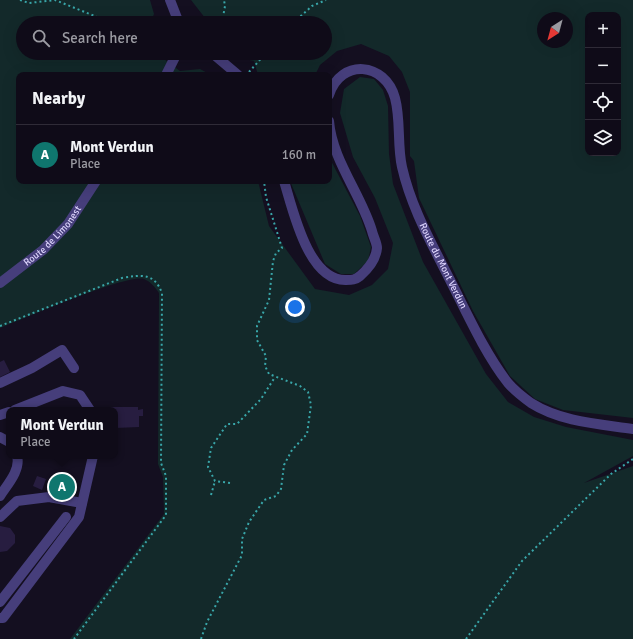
<!DOCTYPE html>
<html lang="en">
<head>
<meta charset="utf-8">
<style>
  body { margin:0; font-family:Signika,sans-serif; background:#1d1925; color:#f1f3f6 }
  .controls { position:absolute; right:12px; top:12px; display:grid; overflow:hidden; border-radius:8px; box-shadow:0 4px 16px #0002 }
  .controls button { width:36px; height:36px; display:grid; place-items:center; padding:0; border:0; border-bottom:1px solid #2f2b37; background:#0f0b18; color:#f1f3f6; font:20px sans-serif }
  .compass { position:absolute; left:537px; top:12px; width:36px; height:36px; border-radius:50%; background:#0f0b18; box-shadow:0 4px 16px #0002; rotate:216deg }
  .you { position:absolute; left:295px; top:307px; width:14px; height:14px; margin:-10px; border:3px solid #fff; border-radius:50%; background:#1a73e8; box-shadow:0 0 0 6px #1a73e833 }
  .badge { display:grid; place-items:center; width:26px; height:26px; border-radius:50%; background:#0f766e; color:#fff; font-size:13px; font-weight:700 }
  .pin { position:absolute; translate:-50% -50%; border:2px solid #fff; box-shadow:0 1px 4px #0006 }
  .popup { position:absolute; left:6px; top:407px; width:112px; height:52px; box-sizing:border-box; display:grid; place-content:center; border-radius:8px; background:#0f0b18; filter:drop-shadow(0 1px 3px #0005); font-size:13px; white-space:nowrap; color:#9b9ba2 }
  .popup b { font-size:15px; color:#f1f3f6 }
  .popup::after { content:''; position:absolute; left:50%; top:100%; margin-left:-8px; border:8px solid transparent; border-top-color:#0f0b18 }
  .list { margin:0; padding:0; list-style:none }
  h2 { display:flex; justify-content:space-between; align-items:center; height:52px; margin:0; padding:0 16px; font-size:17px }
  h2 small { font-size:13px; font-weight:400; color:#9b9ba2 }
  .list li { display:grid; grid-template-columns:26px 1fr auto; gap:12px; align-items:center; box-sizing:border-box; height:60px; padding:0 16px; border-top:1px solid #2f2b37 }
  .list b { display:block; font-size:15px; white-space:nowrap }
  .list p { margin:0; font-size:13px; white-space:nowrap; color:#9b9ba2 }
  .list em { font-size:13px; font-style:normal; color:#9b9ba2 }
  .icon { flex:none; width:22px; height:22px; fill:none; stroke:currentColor; stroke-width:2; stroke-linecap:round; stroke-linejoin:round }
  .map { position:relative; flex:none; width:633px; height:639px; overflow:hidden }
  .search { position:absolute; background:#0f0b18; box-shadow:0 4px 16px #0002; left:16px; top:16px; width:316px; height:44px; display:flex; align-items:center; gap:10px; box-sizing:border-box; padding:0 14px; border-radius:22px; color:#9b9ba2; font-size:15px }
  .panel { position:absolute; background:#0f0b18; box-shadow:0 4px 16px #0002; left:16px; top:72px; width:316px; height:112px; border-radius:8px }
  .map>svg:first-child { display:block }
  .green { fill:#13292a; fill-rule:evenodd }
  .building { fill:#271d40 }
  .lines { fill:none; stroke-linecap:round; stroke-linejoin:round }
  .path { stroke:#39a6a9; stroke-width:2; stroke-dasharray:2 3; stroke-linecap:butt }
  .minor { stroke:#463e7b; stroke-width:10 }
  .labels { text-anchor:middle; dominant-baseline:central; stroke-width:3; stroke-linejoin:round; paint-order:stroke }
  .street-label { font-size:10px; fill:#dbd2fb; stroke:#140f20 }
</style>
</head>
<body>
<div class="map">
<svg width="633" height="639" viewBox="0 0 633 639">
  <rect width="100%" height="100%" fill="#140f20"/>
  <!-- green -->
  <path class="green" d="M0 0H150L154 14 150 23H23V53H156L180 71 200 69 211 75H19V181H258L269 226 315 289 349 295 372 285 388 269 393 243 375 198 353 157 340 113 344 89 360 77 374 79 383 90 388 106 389 154 393 184 423 262 486 374 508 402 534 417 566 427 633 440V456L584 483 633 466V639H70L164 514 163 477 158 464 159 293C155 287 151 282 144 279 126 274 23 319 0 328Z
    M191 0H633V418L563 410 535 399 510 376 473 311 419 198 414 161 410 156V92L402 72 389 56 361 44 337 51 320 65 315 75H258L254 61 240 58 235 53H325V23H209ZM588 15H618V153H588ZM543 18H567V42H543Z
    M329 157 360 216 371 247 368 261 354 274H341L325 264 290 181H329Z"/>
  <!-- building -->
  <path class="building" d="M4 360 10 372 0 377V362Z
    M96 407H138V410L143 409V416H139V427L115 428V410H96Z
    M37 476 46 479 42 490 33 486Z
    M0 526 10 528 15 535V543L7 551 0 552Z"/>
  <g class="lines">
    <!-- path -->
    <path class="path" d="M20 0 29 3 55 0 112 23
      M222 23 225 6 224 0
      M293 23 312 6 326 0
      M249 72 266 53
      M0 326 122 278C141 275 154 272 162 293L161 463 166 476V515L74 639
      M230 483 215 481 208 467 211 448 227 424H237L261 399 275 377
      M211 495 215 481
      M201 639 207 622 242 555V539L249 522 264 500 276 496 281 489 284 465 292 450 307 434 311 405 308 392 300 386 269 374 265 366 266 356 257 340V326L269 300 273 261 276 253 282 248 266 197 264 181
      M466 639 522 561 611 474 633 459"/>
    <!-- minor -->
    <g class="minor">
      <path d="M170 0 179 23"/>
      <path d="M182 23H191"/>
      <path d="M183 53H191"/>
      <path d="M212 53 238 75"/>
      <path d="M166 75 177 53"/>
      <path id="s1" d="M329 95C341 58 385 62 395 98 401 120 397 145 402 167 411 207 431 242 449 278 467 313 484 352 508 383 514 390 524 398 531 403 561 422 599 424 633 429"/>
      <path d="M284 181C293 210 308 281 346 280 352 280 355 280 360 276 368 269 376 259 377 248 377 243 373 236 372 231 361 194 332 160 329 121"/>
      <path id="s2" d="M0 283 43 250 68 224 96 181"/>
      <path d="M0 383 32 368 62 350 74 368"/>
      <path d="M15 410 63 391 80 395 90 410"/>
      <path d="M0 415 9 412"/>
      <path d="M0 437 9 442"/>
      <path d="M0 496C7 485 21 470 17 456"/>
      <path d="M0 517 17 501 49 497 82 503"/>
      <path d="M0 602 66 517"/>
      <path d="M0 618H3L79 517 93 456"/>
    </g>
  </g>
  <g class="labels">
    <!-- street labels -->
    <g class="street-label">
      <text stroke="none"><textPath href="#s2" startOffset="71">Route de Limonest</textPath></text>
      <text stroke="none"><textPath href="#s1" startOffset="269">Route du Mont Verdun</textPath></text>
    </g>
  </g>
</svg>
<div class="controls">
<button>+</button>
<button>−</button>
<button><svg class="icon" aria-label="locate" viewBox="0 0 24 24"><circle cx="12" cy="12" r="6"/><path d="M12 2v4M12 18v4M2 12h4M18 12h4"/></svg></button>
<button><svg class="icon" aria-label="layers" viewBox="0 0 24 24"><path d="M12 4l9 5-9 5-9-5zM3 14l9 5 9-5"/></svg></button>
</div>
<svg class="compass" viewBox="-18 -18 36 36"><path d="M0-13l5 13h-10z" fill="#e53935"/><path d="M0 13l5-13h-10z" fill="#9b9ba2"/></svg>
<div class="you"></div>
<div class="pin badge" style="left:62px;top:487px">A</div>
<div class="popup"><b>Mont Verdun</b>Place</div>
<div class="search"><svg class="icon" aria-label="search" viewBox="0 0 24 24"><circle cx="10" cy="10" r="6"/><path d="M15 15l6 6"/></svg>Search here</div>
<section class="panel">
<h2>Nearby<small></small></h2>
<ul class="list">
<li><span class="badge">A</span><div><b>Mont Verdun</b><p>Place</p></div><em>160 m</em></li>
</ul>
</section>
</div>
</body>
</html>
